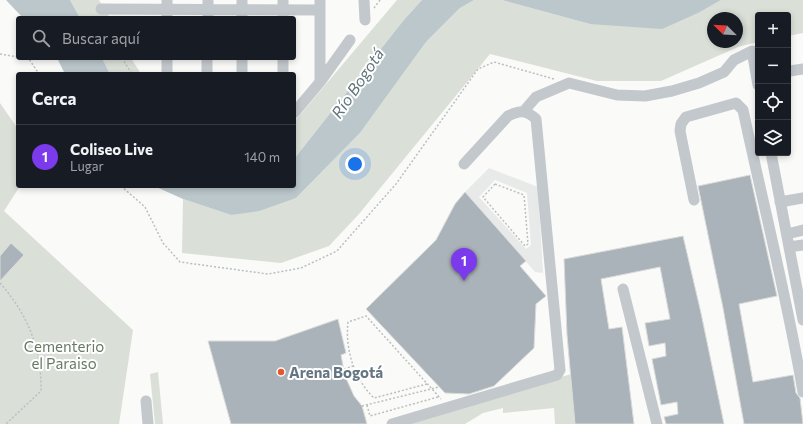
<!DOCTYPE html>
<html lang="es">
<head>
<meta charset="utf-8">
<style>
  body { margin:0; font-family:Commissioner,sans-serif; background:#20242c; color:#f1f3f6 }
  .controls { position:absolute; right:12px; top:12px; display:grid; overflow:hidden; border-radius:4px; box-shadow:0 2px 6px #0003 }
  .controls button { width:36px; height:36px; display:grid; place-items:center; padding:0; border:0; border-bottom:1px solid #363941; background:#171b24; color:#f1f3f6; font:20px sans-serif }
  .compass { position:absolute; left:707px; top:12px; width:36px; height:36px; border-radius:50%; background:#171b24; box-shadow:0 2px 6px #0003; rotate:294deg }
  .you { position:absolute; left:355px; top:164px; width:14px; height:14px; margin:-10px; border:3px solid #fff; border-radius:50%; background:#1a73e8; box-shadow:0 0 0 6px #1a73e833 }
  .badge { display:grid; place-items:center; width:26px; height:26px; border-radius:50%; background:#7c3aed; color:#fff; font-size:13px; font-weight:700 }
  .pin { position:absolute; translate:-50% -33px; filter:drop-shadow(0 1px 2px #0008) }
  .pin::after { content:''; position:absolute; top:21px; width:14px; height:12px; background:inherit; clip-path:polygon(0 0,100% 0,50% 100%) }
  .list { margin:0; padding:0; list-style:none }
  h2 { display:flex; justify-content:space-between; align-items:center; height:52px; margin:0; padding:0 16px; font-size:17px }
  h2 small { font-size:13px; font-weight:400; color:#9ea1a6 }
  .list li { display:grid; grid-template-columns:26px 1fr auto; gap:12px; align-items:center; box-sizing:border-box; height:64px; padding:0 16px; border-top:1px solid #363941 }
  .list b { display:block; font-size:15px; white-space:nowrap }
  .list p { margin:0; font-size:13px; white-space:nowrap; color:#9ea1a6 }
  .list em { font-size:13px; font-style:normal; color:#9ea1a6 }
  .icon { flex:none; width:22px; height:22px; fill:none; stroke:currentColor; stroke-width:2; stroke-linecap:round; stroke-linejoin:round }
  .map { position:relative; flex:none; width:803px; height:424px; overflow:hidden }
  .search { position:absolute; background:#171b24; box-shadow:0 2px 6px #0003; left:16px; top:16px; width:280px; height:44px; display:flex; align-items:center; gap:10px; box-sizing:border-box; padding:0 14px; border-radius:4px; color:#9ea1a6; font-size:15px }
  .panel { position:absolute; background:#171b24; box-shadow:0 2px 6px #0003; left:16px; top:72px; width:280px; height:116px; border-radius:4px }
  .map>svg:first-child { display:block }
  .built { fill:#e8e9e9; fill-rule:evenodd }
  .green { fill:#dadfd7; fill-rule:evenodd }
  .water { fill:#bbc7cb }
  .building { fill:#aab3b9; stroke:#dcdcda }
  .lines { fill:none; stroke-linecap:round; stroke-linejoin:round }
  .path { stroke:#bbbfc2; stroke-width:1.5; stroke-dasharray:2 2; stroke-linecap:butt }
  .minor { stroke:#c3c8cc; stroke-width:11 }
  .path-bridge { stroke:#bbbfc2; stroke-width:1.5; stroke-dasharray:2 2; stroke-linecap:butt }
  .poi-dot { fill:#e4572e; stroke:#fff; stroke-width:1.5 }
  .labels { text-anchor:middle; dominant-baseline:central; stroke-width:4; stroke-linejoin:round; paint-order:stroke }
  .park-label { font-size:15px; fill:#687a64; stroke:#fff }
  .poi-label { font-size:15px; font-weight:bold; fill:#657683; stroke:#fff; text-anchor:start }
  .water-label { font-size:16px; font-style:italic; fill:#60757c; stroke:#fff }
</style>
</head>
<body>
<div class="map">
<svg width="803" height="424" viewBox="0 0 803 424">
  <rect width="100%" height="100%" fill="#fafaf8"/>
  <!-- built -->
  <path class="built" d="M489 168 538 187 543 273 535 272 465 192ZM495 180 527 193 531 245 526 249 479 197Z"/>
  <!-- green -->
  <path class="green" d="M70 0H99L110 18H80Z
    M397 0H422L403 21 294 159V122Z
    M474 0H502L590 24 700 12 721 0H803V33L788 36V15H758V42L738 47 661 81H597L490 54 359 214 329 246 281 263 182 253 183 199 231 215 296 198 360 133 426 42 460 8ZM713 18H737V42H713Z
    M102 58H131L141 74H110Z
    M0 103 18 129V186H20L4 211 133 330 119 424H0Z
    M158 372 163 424H155L150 374Z
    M571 374 575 424H555L554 408 503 413V408L483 413 465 424H409Z"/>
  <!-- water -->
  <path class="water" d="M6 0H70L80 18H23Z
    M422 0H474L460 8 426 42 360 133 296 198 259 211 231 215 183 199 154 186H294V159L403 21Z
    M502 0H721L700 12 662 29 590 24Z
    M57 58H102L110 74H65Z"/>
  <!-- building -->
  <path class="building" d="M750 175 777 296 739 304 753 382 793 375 796 393 800 398 803 424H744L723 308 698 186Z
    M465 192 526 261 520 266 546 296 536 304 534 348 494 386 469 394 445 393 366 309 436 240 455 204Z
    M683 236 701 313 724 424H666L664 417 678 414 677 402 661 405 652 359 666 356 665 343 649 346 645 323 670 319 660 267 601 279 609 329 622 327 634 424H575L567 335 564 259Z
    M11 243 24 255 0 281V256Z
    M338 319 346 353 341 355 345 376 354 396 362 406 367 424H231L208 341H275Z"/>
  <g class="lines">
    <!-- path -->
    <path class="path" d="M374 8 380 0
      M0 54 18 57
      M22 58 29 59 39 74
      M122 58 132 74
      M495 184 524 195 528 244 525 246 483 197Z
      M121 186 145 207 163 243 180 262 268 274 301 268 337 251 396 184 478 69 494 62 554 79
      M0 283C28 315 42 349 41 391L6 424
      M344 369 353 366
      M427 384 374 398C354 379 345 349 348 322L366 316 441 399
      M367 405 370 416 438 397"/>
    <!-- minor -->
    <path class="minor" d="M320 0V82
      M364 0 365 20
      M101 9 320 10
      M167 18V0
      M208 18V0
      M242 18V0
      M283 18V0
      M167 58V74
      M790 71 803 69
      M207 74V58
      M242 74V58
      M283 74V58
      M524 111 536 97 569 83 617 95 645 96 672 91 699 83 724 72 734 60 752 51 758 85
      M294 113 320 82 350 40
      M771 153 803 320
      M694 200 680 131 681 124 686 117 736 103 743 110C763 204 787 297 803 392
      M780 202 803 198
      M787 234 803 230
      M789 247 803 245
      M623 289 657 424
      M146 401 148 424
      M392 424 557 375 560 370 536 119C526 110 520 110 508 116L464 164"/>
    <!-- path-bridge -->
    <path class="path-bridge" d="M362 406 439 387"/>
  </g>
  <!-- markers -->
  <circle class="poi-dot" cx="281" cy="372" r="4"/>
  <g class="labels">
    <!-- park labels -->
    <g class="park-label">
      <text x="64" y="346">Cementerio<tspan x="64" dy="17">el Paraiso</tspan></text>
    </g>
    <!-- poi labels -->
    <g class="poi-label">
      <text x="289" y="372">Arena Bogotá</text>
    </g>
    <!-- water labels -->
    <g class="water-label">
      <text transform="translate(357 83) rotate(-56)">Río Bogotá</text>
    </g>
  </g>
</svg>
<div class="controls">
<button>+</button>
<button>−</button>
<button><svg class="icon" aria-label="locate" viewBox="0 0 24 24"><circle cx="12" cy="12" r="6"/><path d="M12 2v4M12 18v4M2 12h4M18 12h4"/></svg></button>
<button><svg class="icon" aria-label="layers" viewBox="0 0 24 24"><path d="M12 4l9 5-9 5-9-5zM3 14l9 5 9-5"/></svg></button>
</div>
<svg class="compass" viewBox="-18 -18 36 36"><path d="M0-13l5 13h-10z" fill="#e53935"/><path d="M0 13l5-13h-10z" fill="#9ea1a6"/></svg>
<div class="you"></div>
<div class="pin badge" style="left:464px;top:281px">1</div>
<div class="search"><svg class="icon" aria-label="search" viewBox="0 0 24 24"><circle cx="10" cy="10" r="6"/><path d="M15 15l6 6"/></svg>Buscar aquí</div>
<section class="panel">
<h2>Cerca<small></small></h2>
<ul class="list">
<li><span class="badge">1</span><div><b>Coliseo Live</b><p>Lugar</p></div><em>140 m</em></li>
</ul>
</section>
</div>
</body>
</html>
